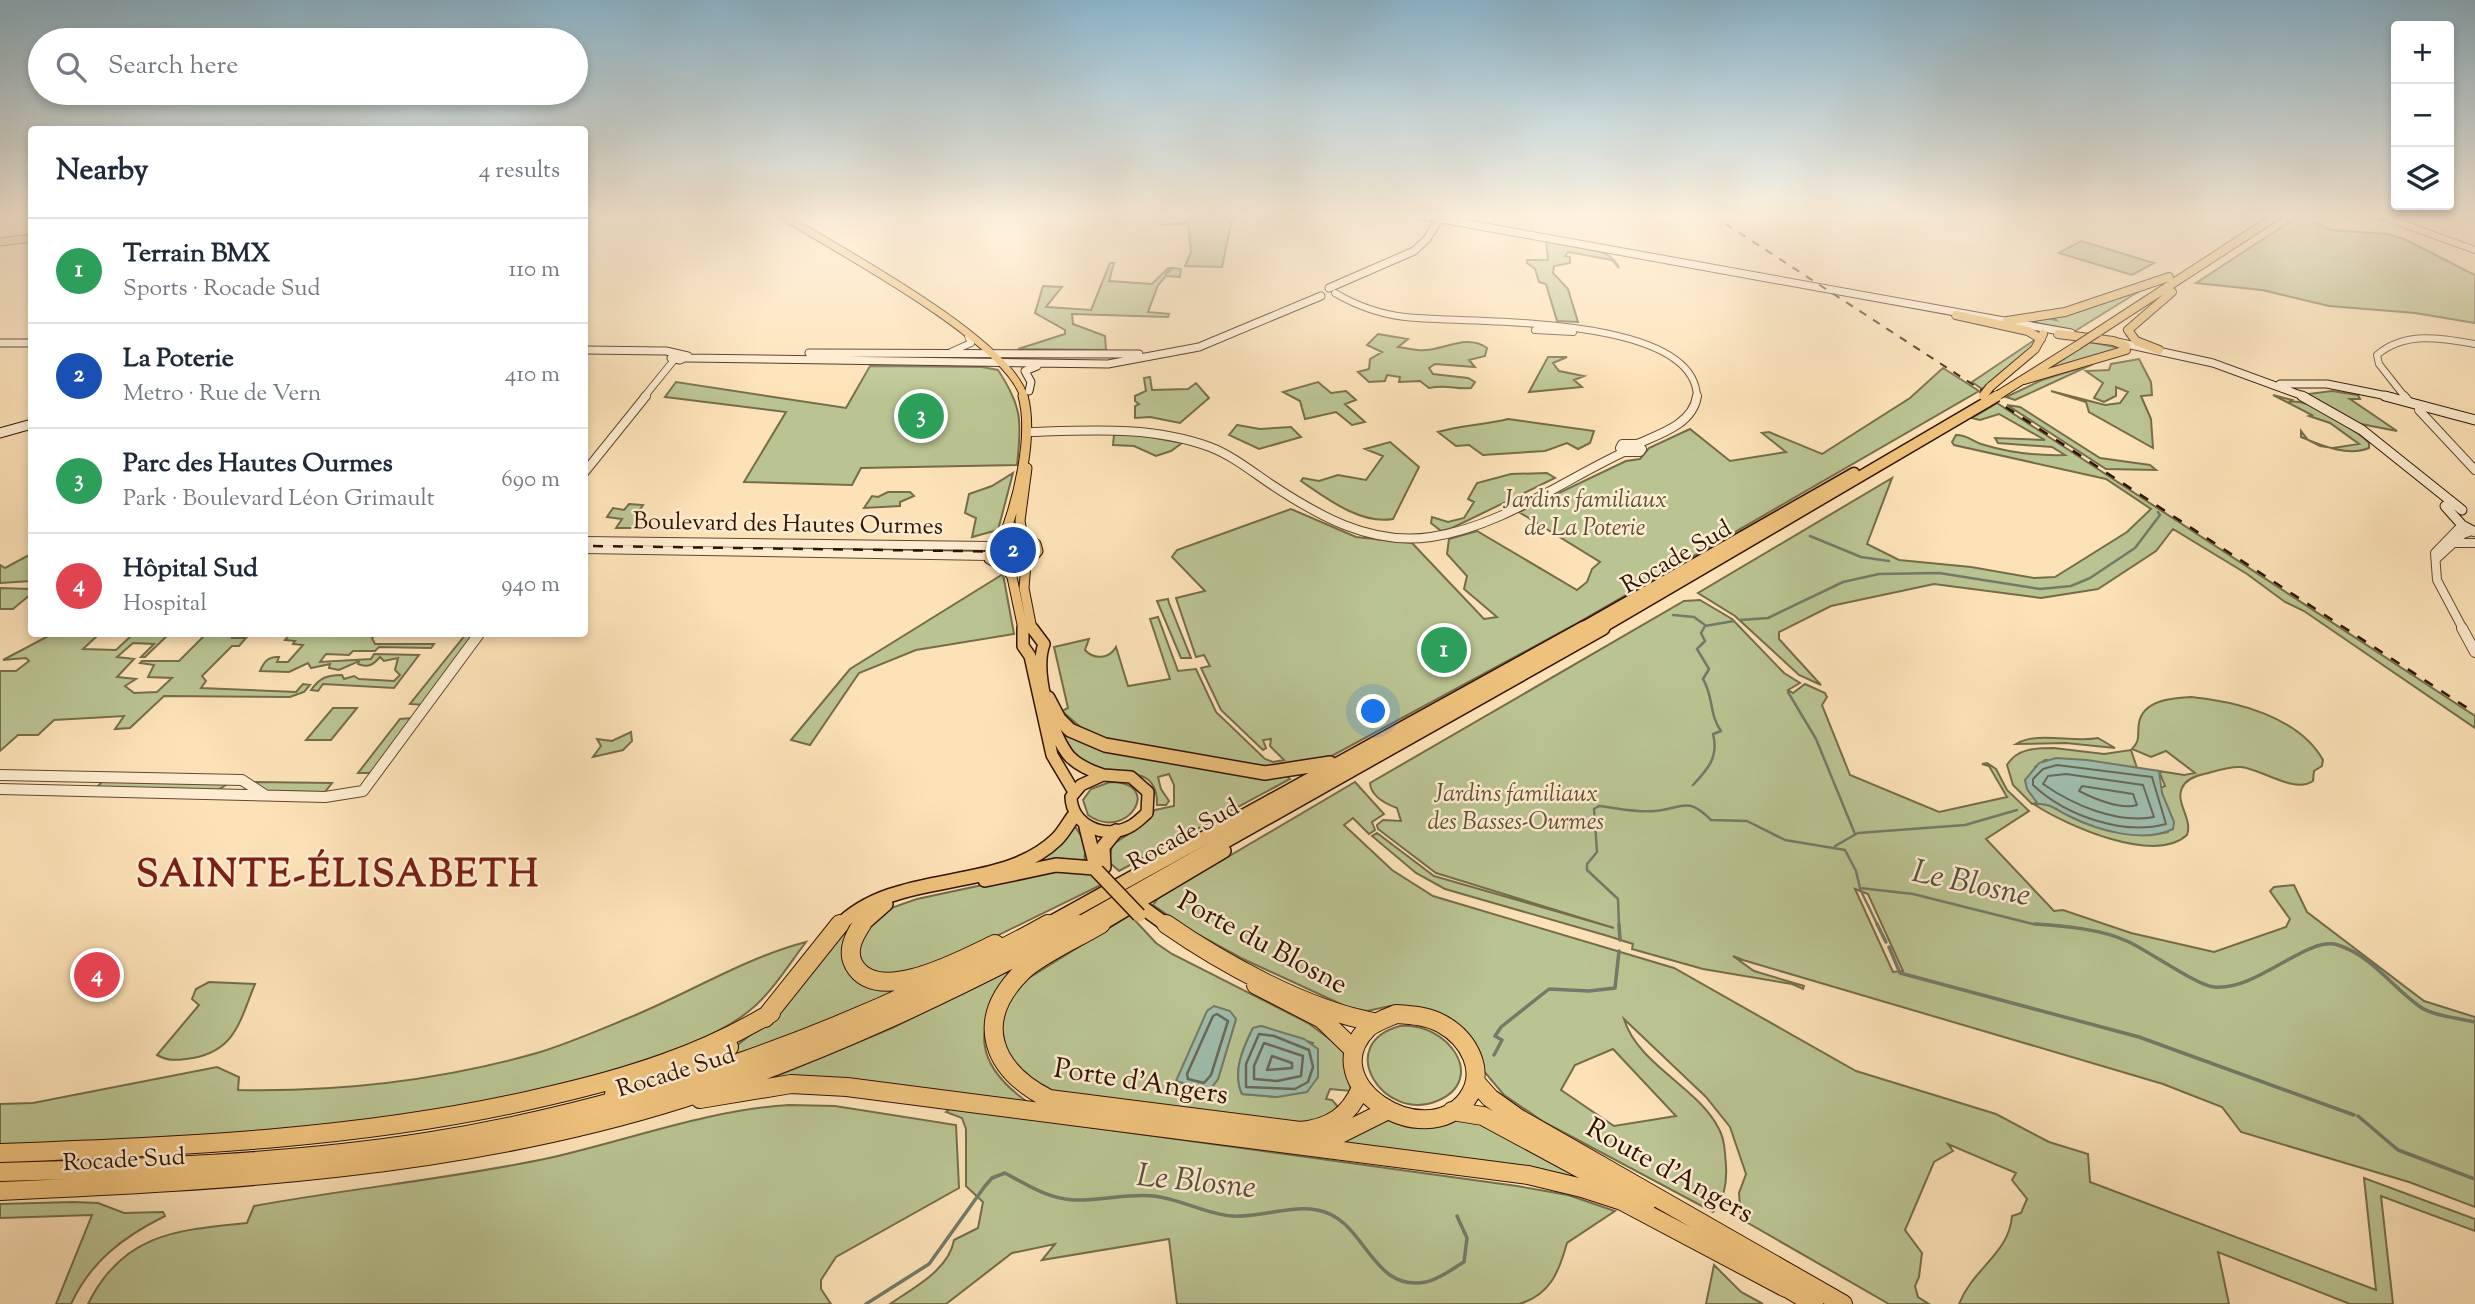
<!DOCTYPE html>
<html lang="en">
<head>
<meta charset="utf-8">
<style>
  body { margin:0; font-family:"Sorts Mill Goudy",serif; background:#f6f6f7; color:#1f2937 }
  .controls { position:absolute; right:21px; top:21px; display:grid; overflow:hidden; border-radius:7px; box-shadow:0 4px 10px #0003 }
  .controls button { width:63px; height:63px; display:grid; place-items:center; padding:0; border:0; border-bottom:2px solid #e0e1e3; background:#fff; color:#1f2937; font:35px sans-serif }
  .you { position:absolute; left:1374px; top:712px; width:24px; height:24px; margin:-18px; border:5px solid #fff; border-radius:50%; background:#1a73e8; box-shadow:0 0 0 10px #1a73e833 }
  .badge { display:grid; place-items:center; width:46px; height:46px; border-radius:50%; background:#7c3aed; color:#fff; font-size:23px; font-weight:700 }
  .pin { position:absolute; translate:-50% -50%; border:4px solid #fff; box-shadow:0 2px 7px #0006 }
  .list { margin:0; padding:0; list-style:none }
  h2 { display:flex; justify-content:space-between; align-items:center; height:91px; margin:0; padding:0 28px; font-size:30px }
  h2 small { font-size:23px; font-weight:400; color:#747a83 }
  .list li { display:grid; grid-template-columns:46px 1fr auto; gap:21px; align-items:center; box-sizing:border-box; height:105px; padding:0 28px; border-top:2px solid #e0e1e3 }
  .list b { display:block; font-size:26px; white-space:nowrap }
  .list p { margin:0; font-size:23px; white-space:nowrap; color:#747a83 }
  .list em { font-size:23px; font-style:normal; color:#747a83 }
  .icon { flex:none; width:38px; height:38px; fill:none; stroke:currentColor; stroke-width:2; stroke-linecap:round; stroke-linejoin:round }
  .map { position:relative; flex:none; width:2475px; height:1304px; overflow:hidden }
  .search { position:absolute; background:#fff; box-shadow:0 4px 10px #0003; left:28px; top:28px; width:560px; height:77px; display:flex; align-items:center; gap:18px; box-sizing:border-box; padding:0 24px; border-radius:38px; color:#747a83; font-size:26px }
  .panel { position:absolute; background:#fff; box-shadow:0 4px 10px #0003; left:28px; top:126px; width:560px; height:511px; border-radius:7px }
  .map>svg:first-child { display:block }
  .green { fill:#bac492; stroke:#756c4a; stroke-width:2; fill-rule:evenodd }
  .water { fill:#9fbead; stroke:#737a69; stroke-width:2 }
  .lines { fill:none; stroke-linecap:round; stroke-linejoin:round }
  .shore-far1 { stroke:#686858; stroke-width:2 }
  .shore { stroke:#686858; stroke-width:2.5 }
  .stream-far1 { stroke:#737a69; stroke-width:2.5 }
  .stream { stroke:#737a69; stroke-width:3.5 }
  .tertiary-far2-casing { stroke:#63472f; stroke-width:8 }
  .tertiary-far1-casing { stroke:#63472f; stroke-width:10 }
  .tertiary-casing { stroke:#63472f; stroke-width:12 }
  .secondary-far1-casing { stroke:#301302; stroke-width:9 }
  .secondary-casing { stroke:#301302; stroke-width:11 }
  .primary-far2-casing { stroke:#301302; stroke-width:9 }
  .primary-far1-casing { stroke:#301302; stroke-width:11 }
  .primary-casing { stroke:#301302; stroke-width:14 }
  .trunk-far3-casing { stroke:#301302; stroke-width:10 }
  .trunk-far2-casing { stroke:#301302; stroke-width:13 }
  .trunk-far1-casing { stroke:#301302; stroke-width:16 }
  .trunk-casing { stroke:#301302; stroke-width:20 }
  .tertiary-far2 { stroke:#feecd0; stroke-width:6 }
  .tertiary-far1 { stroke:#feecd0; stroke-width:8 }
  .tertiary { stroke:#feecd0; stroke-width:10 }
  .secondary-far1 { stroke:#feecd0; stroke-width:7 }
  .secondary { stroke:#feecd0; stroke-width:9 }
  .primary-far2 { stroke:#eec17c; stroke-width:7 }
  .primary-far1 { stroke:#eec17c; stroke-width:9 }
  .primary { stroke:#eec17c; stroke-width:11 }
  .trunk-far3 { stroke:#eec17c; stroke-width:8 }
  .trunk-far2 { stroke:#eec17c; stroke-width:10 }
  .trunk-far1 { stroke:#eec17c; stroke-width:13 }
  .trunk { stroke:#eec17c; stroke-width:18 }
  .rail-far1 { stroke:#301302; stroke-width:2; stroke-dasharray:8 8; stroke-linecap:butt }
  .rail { stroke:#301302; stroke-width:2.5; stroke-dasharray:10 10; stroke-linecap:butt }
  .trunk-bridge-far2-casing { stroke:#301302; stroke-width:10; stroke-linecap:butt }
  .trunk-bridge-far1-casing { stroke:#301302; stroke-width:13; stroke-linecap:butt }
  .trunk-bridge-casing { stroke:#301302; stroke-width:16; stroke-linecap:butt }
  .trunk-bridge-far2 { stroke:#eec17c; stroke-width:8 }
  .trunk-bridge-far1 { stroke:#eec17c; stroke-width:10 }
  .trunk-bridge { stroke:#eec17c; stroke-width:13 }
  .labels { text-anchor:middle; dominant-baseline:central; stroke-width:5; stroke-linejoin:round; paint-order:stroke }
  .park-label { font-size:24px; font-style:italic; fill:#605134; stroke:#feecd0 }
  .street-label { font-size:24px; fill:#301302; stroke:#feecd0 }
  .near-street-label { font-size:28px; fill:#301302; stroke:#feecd0 }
  .near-water-label { font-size:32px; font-style:italic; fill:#574f3e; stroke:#feecd0 }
  .near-district-label { font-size:38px; font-weight:bold; letter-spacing:2px; fill:#7a1f14; stroke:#feecd0 }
</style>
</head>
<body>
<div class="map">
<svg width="2475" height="1304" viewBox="0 0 2475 1304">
  <rect width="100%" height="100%" fill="#fde2b7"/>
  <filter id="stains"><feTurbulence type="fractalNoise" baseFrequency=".00286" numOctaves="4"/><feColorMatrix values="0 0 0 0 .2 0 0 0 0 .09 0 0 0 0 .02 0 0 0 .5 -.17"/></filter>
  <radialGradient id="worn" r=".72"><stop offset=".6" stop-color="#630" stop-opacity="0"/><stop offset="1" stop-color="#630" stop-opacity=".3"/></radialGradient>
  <!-- green -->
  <path class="green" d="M1192 215H1233L1222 267 1185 266 1191 252 1188 224 1159 225 1184 223Z
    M2300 215 2330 230 2388 234 2404 239 2475 275V323L2415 313 2329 306 2262 290 2196 283Z
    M1546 241C1570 246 1609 244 1619 268L1612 260 1568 252 1565 256 1570 257V263L1554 266 1553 273 1568 289 1578 322 1557 321 1546 284 1539 282 1535 269 1527 263V260H1548Z
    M2081 241 2154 263 2132 275 2059 253Z
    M1110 263H1114L1109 281 1152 284 1168 268H1171L1165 275 1173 268 1181 269 1180 277 1166 276 1158 285 1148 312 1169 314 1168 317 1072 314 1073 324 1105 336 1106 350 1018 349 1065 334V330L1035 313 1043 286 1062 287 1046 307 1091 310Z
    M2146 287 2075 331 2035 324C2037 316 2049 318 2056 320L2053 317Z
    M1378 334 1408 339 1398 347C1407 348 1417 351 1426 350 1445 349 1468 334 1487 348L1485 356 1469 360 1475 367 1435 364 1429 368 1433 374 1468 378 1475 382 1471 388C1454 390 1450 384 1429 388L1420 381 1399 382 1400 377 1387 375 1385 381 1369 382 1358 372 1369 369 1370 359 1382 352 1367 345Z
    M2036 339 2035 344 1982 389 1972 382Z
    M2090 342 2124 349 2045 371Z
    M1548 357H1567L1553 363 1559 371 1584 376 1574 380 1582 387 1529 392Z
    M2139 359 2151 382 2152 395 2141 396 2151 419 2153 448 2089 412 2086 402 2051 391 2105 405 2120 403 2128 392 2116 387V396L2104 402 2094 398 2103 383 2086 371 2109 370 2111 364Z
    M2093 364 2015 400 2006 397 2042 380Z
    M870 366 982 367 998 370C1022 406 1022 422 1017 465L861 468 852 485 744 482 786 412 665 397 676 382 846 408Z
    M1943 368 1979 391 1574 625 1328 758 1274 768 1116 742 1086 732 1062 711 1068 708 1054 647 1089 639 1085 650C1094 660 1109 659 1116 647L1128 686 1170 679 1150 619 1158 617 1178 671 1196 669 1216 712 1265 759 1273 762 1284 760 1270 746 1271 739 1263 740 1266 748 1263 750 1221 710 1201 668 1210 666 1204 655 1196 657 1176 598 1205 591 1172 557 1177 550 1291 509 1356 537 1412 543 1484 619 1497 617 1464 589 1467 576 1447 554 1449 539 1477 531 1577 590 1587 582 1592 569 1600 562 1519 512 1626 461 1640 459 1649 448 1690 429 1730 461 1786 452 1762 433 1769 432 1822 454 1910 398Z
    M1150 377 1152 390 1188 389 1196 383 1209 398 1180 423 1150 417 1135 418V406L1139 404 1135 401V396L1146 391 1144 378Z
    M1318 382 1331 393 1346 391 1356 400 1345 404 1365 422 1352 425 1336 412 1305 419 1300 401 1283 392Z
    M2332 391 2358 395 2360 399H2350L2397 431 2361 424 2308 394Z
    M2273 395 2292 400 2289 402C2311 398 2345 425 2364 438L2369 443V448C2347 457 2321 445 2301 437V431L2308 440 2320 446 2333 448 2359 444 2330 423 2309 416 2312 415Z
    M1997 403 2475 716V728L2304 611 2285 602 2247 574 2173 529 2156 551 2098 589 2041 598 1934 584 1831 606 1779 632V639L1821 685 1799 675 1735 616 1698 593 1892 478 1867 544 1899 560 1971 567 2034 578 2055 577 2127 532 2151 509 2106 479 1954 445 1952 442 1956 435C1968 435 1972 441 1981 444 2007 452 2038 456 2065 455L2052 447 1998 443 1995 438 2045 440 1999 414 1980 420 1972 418Z
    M2007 405 2020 407 2100 458 2150 465 2156 470 2106 469Z
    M1508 419 1594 431 1590 443 1578 449 1567 443 1545 451 1483 455 1469 445 1456 446 1438 432C1461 425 1484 425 1508 419Z
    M1237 425 1260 429 1291 427 1301 437 1259 449 1229 435Z
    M1135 434 1182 443 1171 451 1156 456 1134 446 1113 445 1114 435Z
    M1390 442 1419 467 1393 519C1361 525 1326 498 1301 481L1303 478 1319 481 1338 475 1366 480 1383 456 1365 449Z
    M1013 473 998 530 972 537 976 518 965 513 969 494 992 486Z
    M1547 473 1555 478 1452 528 1441 531 1431 523 1432 517 1448 522 1464 518 1474 502 1468 499 1477 483 1511 474Z
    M888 492H910L914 496 900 502V506L864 508 872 496 878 497Z
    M629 504 643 505 636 515 639 519 633 528H616L622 519 607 517 613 508 624 510Z
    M31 554V581L0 583V565L5 568Z
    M1003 574 1014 634 916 650 859 673 810 745 791 740 850 669Z
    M0 588 31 589V594L13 609H0Z
    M1168 599 1169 603 1191 658H1181L1157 601Z
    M1700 600 1732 619 1784 673 1800 683 1788 690 1793 693 1805 684 1825 693 1827 697 1822 705 1850 775 1939 812 2007 797 1989 766 1982 764 1987 763 1996 769 2007 790 2029 811 1986 839 2054 911 2063 910 2131 933 2214 952 2286 927 2290 919 2270 891 2274 887 2294 885 2307 912 2424 1001 2475 1017V1207L2409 1182 2241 1132 2222 1107 2163 1084 1743 960 1733 956 1754 971 1804 986 1803 989 1792 984 1703 969 1632 949 1633 944 1608 936 1445 889 1416 873 1372 836 1377 833 1434 876 1614 928 1436 873 1378 829 1377 825 1383 820 1401 821 1397 808C1386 804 1371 796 1370 783L1684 601ZM1855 889 1868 894 1903 971 1893 972Z
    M52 634H169L145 657H141L154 644 133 643 117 657 134 659 117 677 136 679 125 686 134 693 157 692 172 678 148 677 154 665 140 663 142 661H179L206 634H235L232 638H246L239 646H232L202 676 206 681 201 688 296 692 303 684 310 685 304 692 290 697 164 696 130 728 115 729 124 716 54 720 38 735H18L0 751V671H16L29 661 26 658 3 660ZM98 635H130L131 636 116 650 83 649Z
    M290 634H376L372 638 375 644H434L431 648 379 647 375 651H353L349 655 326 654 320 662 371 659 374 654 419 655 394 688 323 684 318 691 311 690C320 678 326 675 342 675L344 679 354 676 359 679 394 681 400 675 395 670 398 658 384 661 380 657C373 665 368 668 358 664L359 661 339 670 329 668 330 664 311 668 308 663 289 672 260 671C264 662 268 656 279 657L277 662H288L303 645 293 644 295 641 285 640Z
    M466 634H476L425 705 410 704Z
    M2191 697C2236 701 2299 717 2323 760L2322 766 2314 771 2313 781C2294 794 2262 769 2241 767 2229 766 2216 771 2204 774 2195 776 2186 779 2182 788 2175 803 2193 819 2187 835 2154 865 2066 825 2035 805 2050 800 2066 816 2080 821 2107 831 2140 839 2168 832 2173 813 2165 805 2160 788L2165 786 2159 771 2184 775 2195 773 2166 751 2151 757 2132 749C2141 740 2137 734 2139 723 2143 700 2172 698 2191 697Z
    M333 708H357L331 740H306Z
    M413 718 371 773H358L400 719Z
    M1062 729 1287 776 1290 779 1119 871 1109 862 1112 845 1145 823 1155 810 1174 806V785L1169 774 1158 777 1161 789 1169 801 1166 805H1157C1158 763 1120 777 1098 769 1081 763 1065 747 1062 729Z
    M631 732 632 741 623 750 593 757 601 746 597 739 612 741Z
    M2098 738 2115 748 2066 743 2016 744C2038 731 2073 743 2098 738Z
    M2054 748 2104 754 2131 750 2137 768 2045 760 2035 767 2040 802 2032 804 2013 785 2007 765C2017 748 2037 748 2054 748Z
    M104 780 229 783 218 790 97 787Z
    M253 782 332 783 325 792 262 791Z
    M1110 782C1165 782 1127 843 1088 815L1083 800 1091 789Z
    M1355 782 1384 814 1372 822 1375 830 1369 834 1353 818 1344 825 1392 870 1433 896 1674 968 1856 1071 1996 1114 2049 1142 2088 1154 2090 1182 2376 1290 2364 1178 2475 1219V1231L2381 1196 2393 1304H2350L2218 1252 2229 1304H1959C1973 1268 2009 1254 2012 1216L2021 1213 2027 1199 2012 1180 2016 1173 1948 1144 1953 1151 1934 1162 1905 1230 1922 1253 1919 1277 1915 1286 1918 1297 1929 1304H1889L1741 1219 1739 1193 1746 1174 1730 1127 1706 1097 1624 1019C1638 1065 1698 1087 1719 1129 1725 1140 1725 1154 1726 1166 1727 1182 1724 1201 1713 1212L1544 1122 1504 1095 1482 1069 1476 1049 1410 1007 1390 1006 1367 1011 1347 1007 1241 958 1188 929 1153 905 1158 898ZM1613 1049 1676 1116 1614 1126 1561 1090 1575 1065Z
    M1074 825 1086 843 1084 863 1013 869Z
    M1057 869 1091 873 1101 885 933 967 885 976 863 966 856 945 858 938 888 909 917 899Z
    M1130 915 1156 943 1172 954 1308 1023 1343 1049 1351 1091 1330 1089 1326 1099 1332 1100 1340 1109 1321 1121 1301 1124 1044 1090 1009 1062 1001 1026 1008 1002 1024 981ZM1236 1019 1218 1079 1209 1090 1199 1089ZM1261 1026 1313 1043 1277 1097 1242 1094C1232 1072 1243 1048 1253 1028Z
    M855 917V973L924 978 860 1009 712 1065 767 1022Z
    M806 942C789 964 771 994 749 1011 716 1038 663 1054 623 1067 423 1131 209 1136 0 1145V1104L33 1103 217 1067 239 1077 238 1090C337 1092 441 1080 537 1053 567 1044 597 1031 626 1019 686 995 744 958 806 942Z
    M1006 972 1010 976C972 1028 974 1065 1029 1103L767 1080 892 1028Z
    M209 982 255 984C240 1020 236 1050 193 1058 177 1060 170 1062 157 1055L199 1005 192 999 196 989Z
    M1400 1026C1449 1022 1488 1080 1437 1101 1383 1123 1333 1044 1400 1026Z
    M789 1105 835 1106 956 1125 959 1188 836 1257 821 1280V1289L831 1304H88C123 1233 177 1230 247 1223L254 1206C352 1188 451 1179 549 1158 629 1140 707 1110 789 1105Z
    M951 1108 1517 1186 1568 1195 1615 1211 1567 1243C1559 1272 1550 1295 1519 1304H1177L1169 1239 1042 1260 1055 1244 1012 1253 946 1304H890C913 1288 949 1270 954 1240L978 1228 983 1202 966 1186V1129L962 1118 946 1112Z
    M1455 1119 1481 1123 1593 1182 1341 1147 1340 1141 1386 1120Z
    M73 1202 98 1203 124 1213 163 1212 165 1216C123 1237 91 1261 71 1304H56L92 1215 0 1218V1204Z
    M1714 1265 1741 1292 1763 1304H1706Z"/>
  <!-- water -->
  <path class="water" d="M2056 758 2087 760 2159 771 2162 793 2174 822 2173 829C2143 844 2097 830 2069 816 2058 811 2050 803 2038 804L2027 789 2025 780 2039 763Z
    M1214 1006 1230 1011 1236 1019 1218 1079 1209 1091 1204 1090 1176 1081 1207 1011Z
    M1261 1026 1304 1039 1318 1049V1077L1307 1092 1277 1097 1242 1094C1232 1072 1243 1048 1253 1028Z"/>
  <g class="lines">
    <!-- shore-far1 -->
    <path class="shore-far1" d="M2057 765 2152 777 2166 824C2122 836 2065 815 2033 785V779L2043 769Z
      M2066 774 2143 785 2154 817C2117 824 2073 805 2043 784L2048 776Z
      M2082 786 2133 794 2137 805C2120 810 2095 799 2079 791Z"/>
    <!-- shore -->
    <path class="shore" d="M1217 1014 1228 1021 1211 1075 1204 1083 1188 1079 1187 1074 1213 1016Z
      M1259 1034 1274 1036 1309 1050 1313 1067 1308 1082 1295 1089 1246 1087V1064Z
      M1264 1043 1303 1056 1301 1076 1277 1081 1254 1079V1066Z
      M1272 1056 1292 1063V1068L1267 1070Z"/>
    <!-- stream-far1 -->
    <path class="stream-far1" d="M1810 536 1861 557 1889 561
      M1673 615 1694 617 1705 625
      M1740 620 1768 618 1843 582 1879 574 1939 573 2040 589 2071 586 2090 578 2135 548 2160 515 2158 512
      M1788 692 1816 739 1855 834
      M1693 785C1708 769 1719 757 1713 734L1721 731C1709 715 1714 697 1703 679L1709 669 1697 649 1705 641 1701 633 1705 626 1734 621
      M1835 846 1858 833 1965 825 2017 810
      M1860 889 1878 926
      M1619 926 1618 899 1587 870V864L1597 852 1594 809 1599 806C1617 808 1638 813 1655 811 1682 809 1686 795 1711 820L1747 821 1785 840 1845 850 1856 871 1860 888 1913 894 2033 924 2063 926"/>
    <!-- stream -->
    <path class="stream" d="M1619 924 1620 940
      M1877 924 1886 942
      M2035 924C2065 926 2102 929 2129 942 2150 952 2196 985 2214 987 2258 991 2307 935 2338 945 2372 956 2391 986 2419 1006 2432 1016 2459 1018 2475 1022
      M1889 947 1900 973 2139 1037 2354 1115
      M1494 1055 1502 1040 1495 1036 1501 1027 1549 989 1589 991 1615 988 1619 951
      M2358 1116 2398 1150 2475 1179
      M866 1304 929 1264 985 1186 992 1178 1005 1173C1027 1185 1049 1199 1074 1200 1101 1201 1127 1193 1154 1196 1181 1199 1205 1214 1232 1216 1260 1218 1289 1205 1317 1210 1366 1218 1370 1293 1426 1282 1440 1279 1452 1269 1464 1262L1467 1238 1457 1216"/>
    <defs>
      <path id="tertiary-far2" d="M2381 216 2475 250
        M1335 293C1357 306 1380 314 1405 317 1463 324 1695 312 1697 397
        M1535 330 1573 332
        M951 352 971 343 968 336
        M644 397 674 360
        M2405 397 2379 364 2377 355C2405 331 2441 338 2475 344"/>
      <path id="tertiary-far1" d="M2404 396 2409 402
        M2419 410 2475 470
        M1032 432C1092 430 1153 426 1210 447 1231 455 1250 470 1269 483 1317 515 1370 546 1431 537 1500 527 1562 481 1624 452
        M1637 444C1660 434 1693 424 1697 396
        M1624 452H1640L1642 449 1637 444
        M1624 452 1620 448 1622 444H1637
        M584 473 646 396
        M2462 525 2435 553 2437 580 2463 629
        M584 541 990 546
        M2454 543H2475
        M584 549 988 556
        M2436 559 2463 534 2472 531"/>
      <path id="tertiary" d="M2462 628 2475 652
        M0 775 242 780 265 795
        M0 789 325 797 363 791 479 634"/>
      <path id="secondary-far1" d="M1419 215 2071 333
        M1329 288 1414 251 1427 239 1439 219
        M2117 342 2213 363 2306 397
        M0 343H30
        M584 350 666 351 688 356 680 360 671 358
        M809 353 1139 354
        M687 358 1108 364 1199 347 1321 296
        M2280 384H2327L2392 397
        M1029 391 1031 382 1025 371 1037 366"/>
      <path id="secondary" d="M2302 396 2362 430 2462 510
        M2385 396 2475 420
        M0 433 32 424
        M2445 506 2462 525 2475 532"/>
      <path id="primary-far2" d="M781 215C835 248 1008 340 1024 397
        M0 242 32 238"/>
      <path id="primary-far1" d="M1013 537 1027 538 1036 544 1038 551C1026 568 1006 569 989 559L990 546Z
        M1023 537 1020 521 1027 468
        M1003 538C1018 501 1034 435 1023 396
        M1026 563 1024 588 1032 629
        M1005 566 1012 577 1023 629"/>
      <path id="primary" d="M1023 628V646L1030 656 1052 755 1074 792
        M1032 628 1044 644C1034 671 1051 735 1070 757 1079 766 1091 771 1103 775
        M1103 775 1131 777 1148 792 1147 813C1142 817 1136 824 1129 827 1104 840 1072 825 1071 797L1081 785Z"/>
      <path id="trunk-far3" d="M2383 216 2395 215
        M1956 315 2028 331 2041 339
        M2007 321 2065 312 2169 277
        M2098 332 2278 215
        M2159 350 2136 341 2128 330 2172 292
        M2024 380 2126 350V346L2113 341 2058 334
        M1990 387 2035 349 2043 334
        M2000 394 2078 345"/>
      <path id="trunk-far2" d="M1580 629 1854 473
        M1600 629 1987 402"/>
      <path id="trunk-far1" d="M1048 698 1059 719 1070 730 1105 745 1265 773 1330 763
        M1086 827 1097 871
        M1104 867 1103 847 1116 831
        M985 880 1056 865 1094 868
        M1146 910 1168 926
        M839 926C896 868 1001 894 1057 839 1063 833 1068 824 1073 817
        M861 926 886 904
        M1045 926 1584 628
        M1075 926 1603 628
        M1098 926 1224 851"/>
      <path id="trunk" d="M862 924C854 936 846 951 854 965 878 1007 965 958 995 944
        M1101 924C1078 938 1041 954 1023 971 972 1021 992 1070 1049 1099L1300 1131C1330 1128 1349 1116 1361 1088
        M1166 924C1222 963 1307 1010 1374 1022
        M1256 985 1322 1019 1353 1049
        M1396 1014C1412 1015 1428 1016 1442 1024 1469 1039 1487 1072 1467 1099 1424 1155 1312 1083 1368 1028 1375 1022 1387 1018 1396 1014Z
        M765 1018 840 924
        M1475 1081 1490 1098 1518 1118 1843 1304
        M614 1094 672 1075 729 1047
        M700 1099 791 1084 847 1087 1528 1175 1582 1188 1622 1201 1786 1288
        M1452 1111 1483 1116 1646 1204
        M1300 1140 1340 1134 1386 1111
        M0 1153C184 1146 369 1139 548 1096 627 1078 702 1055 771 1013
        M0 1172C142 1168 285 1164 426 1142 644 1107 855 1031 1048 924
        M0 1191C228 1181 462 1168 681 1099 820 1055 950 993 1079 924
        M1782 1285 1814 1304"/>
    </defs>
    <!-- tertiary-far2 casing -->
    <use href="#tertiary-far2" class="tertiary-far2-casing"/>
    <!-- tertiary-far1 casing -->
    <use href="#tertiary-far1" class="tertiary-far1-casing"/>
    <!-- tertiary casing -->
    <use href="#tertiary" class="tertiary-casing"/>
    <!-- secondary-far1 casing -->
    <use href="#secondary-far1" class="secondary-far1-casing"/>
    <!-- secondary casing -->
    <use href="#secondary" class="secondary-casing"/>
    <!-- primary-far2 casing -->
    <use href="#primary-far2" class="primary-far2-casing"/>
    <!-- primary-far1 casing -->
    <use href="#primary-far1" class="primary-far1-casing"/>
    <!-- primary casing -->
    <use href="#primary" class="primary-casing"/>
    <!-- trunk-far3 casing -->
    <use href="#trunk-far3" class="trunk-far3-casing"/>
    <!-- trunk-far2 casing -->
    <use href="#trunk-far2" class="trunk-far2-casing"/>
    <!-- trunk-far1 casing -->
    <use href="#trunk-far1" class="trunk-far1-casing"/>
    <!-- trunk casing -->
    <use href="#trunk" class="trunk-casing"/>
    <!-- tertiary-far2 -->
    <use href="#tertiary-far2" class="tertiary-far2"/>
    <!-- tertiary-far1 -->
    <use href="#tertiary-far1" class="tertiary-far1"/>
    <!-- tertiary -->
    <use href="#tertiary" class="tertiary"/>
    <!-- secondary-far1 -->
    <use href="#secondary-far1" class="secondary-far1"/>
    <!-- secondary -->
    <use href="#secondary" class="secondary"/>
    <!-- primary-far2 -->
    <use href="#primary-far2" class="primary-far2"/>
    <!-- primary-far1 -->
    <use href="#primary-far1" class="primary-far1"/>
    <!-- primary -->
    <use href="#primary" class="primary"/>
    <!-- trunk-far3 -->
    <use href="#trunk-far3" class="trunk-far3"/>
    <!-- trunk-far2 -->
    <use href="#trunk-far2" class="trunk-far2"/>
    <!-- trunk-far1 -->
    <use href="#trunk-far1" class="trunk-far1"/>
    <!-- trunk -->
    <use href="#trunk" class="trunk"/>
    <!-- rail-far1 -->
    <path class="rail-far1" d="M1712 215 1992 397"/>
    <!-- rail -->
    <path class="rail" d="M1989 396 2475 713
      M593 546 1027 552"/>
    <defs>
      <path id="trunk-bridge-far2" d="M2078 345 2098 332
        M1983 396 1990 387
        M1994 397 2000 394"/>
      <path id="trunk-bridge-far1" d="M1987 402 1997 396"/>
      <path id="trunk-bridge" d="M1097 871 1139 915"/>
    </defs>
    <!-- trunk-bridge-far2 casing -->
    <use href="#trunk-bridge-far2" class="trunk-bridge-far2-casing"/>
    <!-- trunk-bridge-far1 casing -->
    <use href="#trunk-bridge-far1" class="trunk-bridge-far1-casing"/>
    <!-- trunk-bridge casing -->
    <use href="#trunk-bridge" class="trunk-bridge-casing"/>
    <!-- trunk-bridge-far2 -->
    <use href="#trunk-bridge-far2" class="trunk-bridge-far2"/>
    <!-- trunk-bridge-far1 -->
    <use href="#trunk-bridge-far1" class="trunk-bridge-far1"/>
    <!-- trunk-bridge -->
    <use href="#trunk-bridge" class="trunk-bridge"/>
  </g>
  <!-- sky -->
  <linearGradient id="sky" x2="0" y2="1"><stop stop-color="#8bb8d0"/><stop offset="0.54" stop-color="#fef2df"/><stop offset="1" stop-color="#fef2df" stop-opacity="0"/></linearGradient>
  <rect width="2475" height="398" fill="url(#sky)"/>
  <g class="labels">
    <!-- park labels -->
    <g class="park-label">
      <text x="1585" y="501">Jardins familiaux<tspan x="1585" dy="28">de La Poterie</tspan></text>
      <text x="1516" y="795">Jardins familiaux<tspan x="1516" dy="28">des Basses-Ourmes</tspan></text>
    </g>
    <!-- street labels -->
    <g class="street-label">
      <text transform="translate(788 525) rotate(1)">Boulevard des Hautes Ourmes</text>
      <text transform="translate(1677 558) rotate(-30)">Rocade Sud</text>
      <text transform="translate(1184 836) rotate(-29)">Rocade Sud</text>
      <text transform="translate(676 1073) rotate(-17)">Rocade Sud</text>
      <text transform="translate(124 1161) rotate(-3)">Rocade Sud</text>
    </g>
    <!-- near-street labels -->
    <g class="near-street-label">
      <text transform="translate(1262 944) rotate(28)">Porte du Blosne</text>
      <text transform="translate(1141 1083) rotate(9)">Porte d'Angers</text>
      <text transform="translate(1669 1172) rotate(29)">Route d'Angers</text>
    </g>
    <!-- near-water labels -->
    <g class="near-water-label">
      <text transform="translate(1971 885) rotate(12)">Le Blosne</text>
      <text transform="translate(1196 1183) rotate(6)">Le Blosne</text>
    </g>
    <!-- near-district labels -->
    <g class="near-district-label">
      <text x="338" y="877">SAINTE-ÉLISABETH</text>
    </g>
  </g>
  <rect width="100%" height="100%" filter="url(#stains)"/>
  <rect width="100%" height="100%" fill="url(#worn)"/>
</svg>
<div class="controls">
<button>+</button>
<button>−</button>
<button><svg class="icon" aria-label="layers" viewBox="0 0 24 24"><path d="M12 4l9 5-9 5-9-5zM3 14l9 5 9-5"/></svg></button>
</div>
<div class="you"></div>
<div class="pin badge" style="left:1444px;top:650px;background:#2e9e5b">1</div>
<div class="pin badge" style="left:1013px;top:550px;background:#1a4fb4">2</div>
<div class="pin badge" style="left:921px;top:416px;background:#2e9e5b">3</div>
<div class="pin badge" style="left:97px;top:975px;background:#e0444e">4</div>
<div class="search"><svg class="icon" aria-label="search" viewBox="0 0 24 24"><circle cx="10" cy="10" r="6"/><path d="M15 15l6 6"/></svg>Search here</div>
<section class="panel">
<h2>Nearby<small>4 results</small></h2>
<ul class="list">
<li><span class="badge" style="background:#2e9e5b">1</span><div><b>Terrain BMX</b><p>Sports · Rocade Sud</p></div><em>110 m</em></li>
<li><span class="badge" style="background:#1a4fb4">2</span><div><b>La Poterie</b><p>Metro · Rue de Vern</p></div><em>410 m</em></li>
<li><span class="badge" style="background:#2e9e5b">3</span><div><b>Parc des Hautes Ourmes</b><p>Park · Boulevard Léon Grimault</p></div><em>690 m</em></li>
<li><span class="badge" style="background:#e0444e">4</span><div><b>Hôpital Sud</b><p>Hospital</p></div><em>940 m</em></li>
</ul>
</section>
</div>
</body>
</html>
